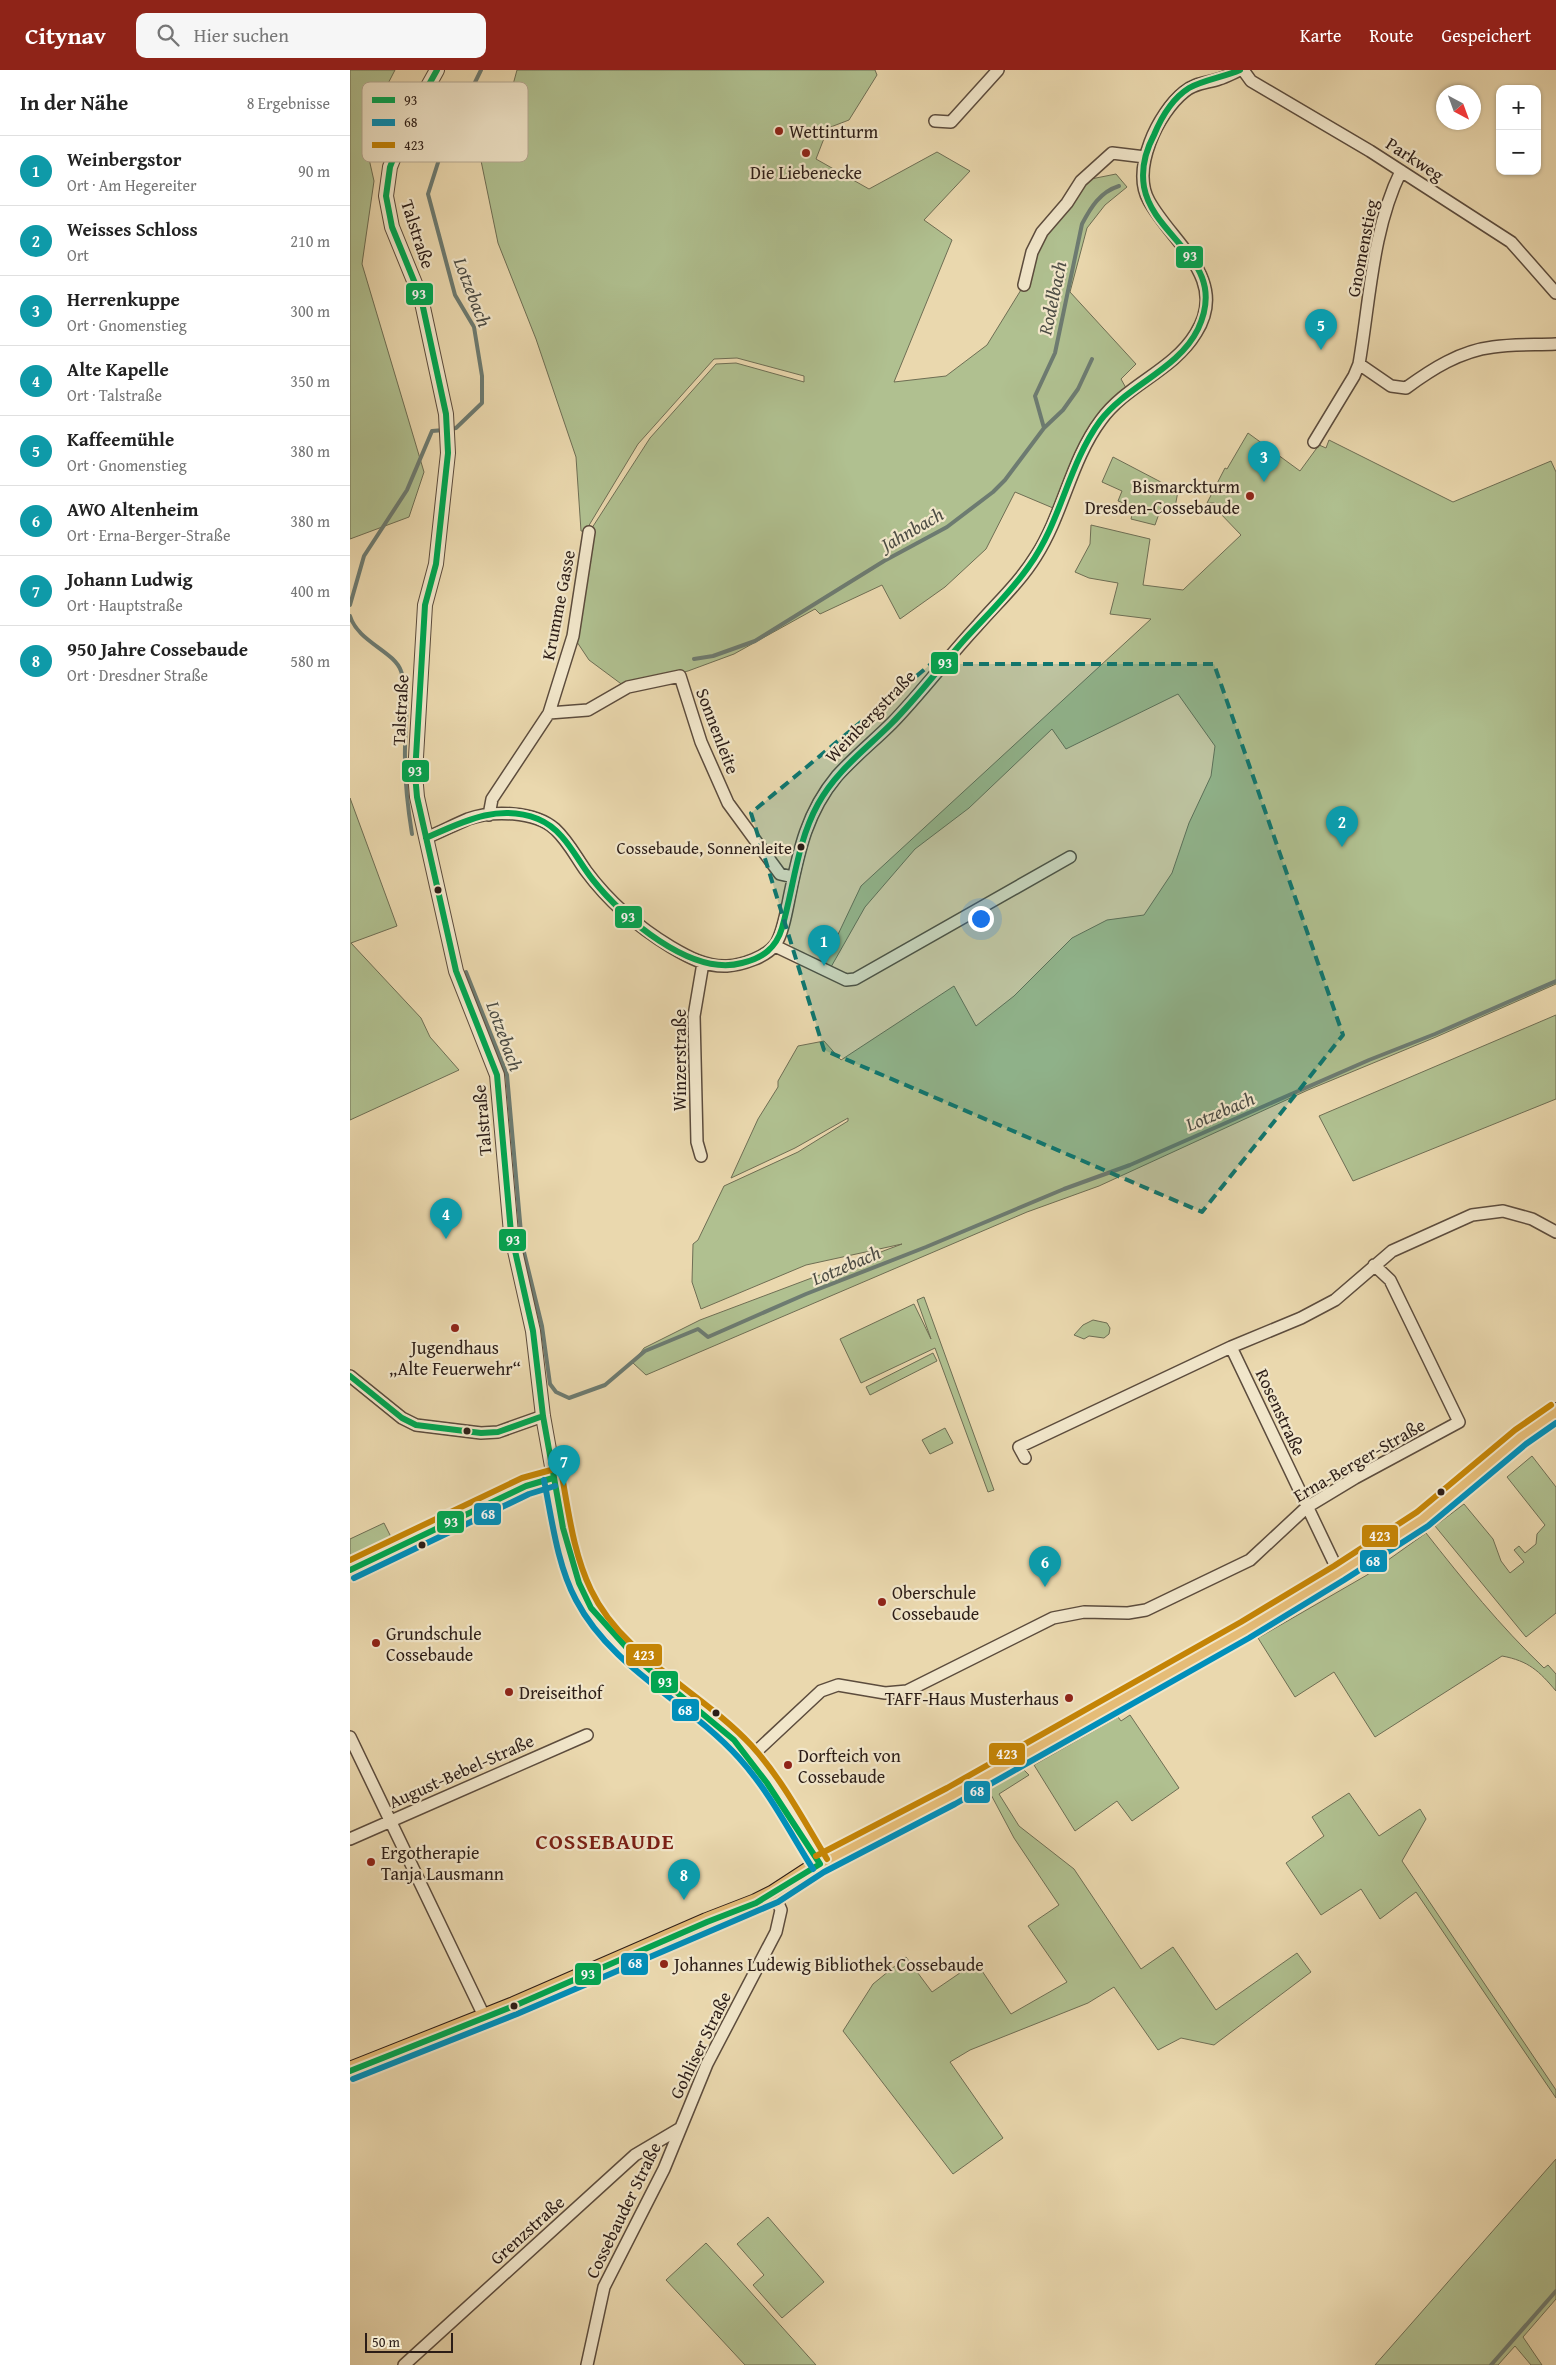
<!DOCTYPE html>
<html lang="de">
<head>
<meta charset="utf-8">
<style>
  body { margin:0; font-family:"Gentium Book Plus",serif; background:#f6f6f6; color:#222 }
  .controls { position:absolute; right:15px; top:15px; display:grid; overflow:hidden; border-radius:10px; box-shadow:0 1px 4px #0004 }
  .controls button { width:45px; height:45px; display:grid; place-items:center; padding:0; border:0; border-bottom:1px solid #e0e0e0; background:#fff; color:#222; font:25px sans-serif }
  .compass { position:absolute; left:1086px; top:15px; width:45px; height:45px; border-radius:50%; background:#fff; box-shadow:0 1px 4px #0004; rotate:139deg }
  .scale { position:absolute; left:15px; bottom:12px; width:88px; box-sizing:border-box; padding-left:5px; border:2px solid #2c1d17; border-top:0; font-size:14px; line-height:18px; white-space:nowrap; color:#2c1d17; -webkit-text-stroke:4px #f1e6ca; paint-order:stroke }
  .you { position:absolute; left:630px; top:848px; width:18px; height:18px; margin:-12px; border:4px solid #fff; border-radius:50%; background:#1a73e8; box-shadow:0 0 0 8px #1a73e833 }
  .badge { display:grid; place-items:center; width:32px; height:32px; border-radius:50%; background:#8f2418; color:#fff; font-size:16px; font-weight:700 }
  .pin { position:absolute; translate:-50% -41px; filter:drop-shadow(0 1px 2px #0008) }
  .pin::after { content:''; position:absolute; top:26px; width:18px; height:15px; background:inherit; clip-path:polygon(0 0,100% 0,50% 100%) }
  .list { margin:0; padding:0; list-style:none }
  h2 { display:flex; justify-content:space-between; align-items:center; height:65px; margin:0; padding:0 20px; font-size:21px }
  h2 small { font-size:16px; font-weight:400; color:#767676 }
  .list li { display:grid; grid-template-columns:32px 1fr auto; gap:15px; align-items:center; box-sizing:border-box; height:70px; padding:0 20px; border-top:1px solid #e0e0e0 }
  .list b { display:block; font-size:19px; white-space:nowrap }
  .list p { margin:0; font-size:16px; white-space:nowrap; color:#767676 }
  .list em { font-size:16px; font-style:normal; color:#767676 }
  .icon { flex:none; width:28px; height:28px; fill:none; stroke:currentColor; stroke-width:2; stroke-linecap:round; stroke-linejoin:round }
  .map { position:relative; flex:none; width:1206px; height:2295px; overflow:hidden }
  header { display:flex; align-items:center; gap:30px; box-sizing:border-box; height:70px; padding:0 25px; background:#8f2418; color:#fff }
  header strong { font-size:24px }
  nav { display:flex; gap:28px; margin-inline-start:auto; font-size:18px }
  .search { width:350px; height:45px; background:#f6f6f6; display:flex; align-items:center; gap:12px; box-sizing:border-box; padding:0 18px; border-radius:10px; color:#767676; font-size:19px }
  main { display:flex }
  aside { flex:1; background:#fff }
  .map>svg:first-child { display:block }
  .green { fill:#b0c090; stroke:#6e6e54; fill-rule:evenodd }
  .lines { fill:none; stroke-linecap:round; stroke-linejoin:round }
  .stream { stroke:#6d7b71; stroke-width:4 }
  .minor-casing { stroke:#5c4c3d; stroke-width:14 }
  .tertiary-casing { stroke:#5c4c3d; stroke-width:16 }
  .primary-casing { stroke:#2c1d17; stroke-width:20 }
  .minor { stroke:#f1e6ca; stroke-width:11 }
  .tertiary { stroke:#f1e6ca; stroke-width:14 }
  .primary { stroke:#e5bc77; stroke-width:18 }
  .bus-1-casing { stroke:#f1e6ca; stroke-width:10 }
  .bus-2-casing { stroke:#f1e6ca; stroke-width:10 }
  .bus-3-casing { stroke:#f1e6ca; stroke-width:10 }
  .bus-1 { stroke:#00a651; stroke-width:6 }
  .bus-2 { stroke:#008fba; stroke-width:6 }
  .bus-3 { stroke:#c48406; stroke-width:6 }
  .marked { fill:#0f766e; fill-opacity:0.2; stroke:#0f766e; stroke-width:4; stroke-dasharray:10 6; stroke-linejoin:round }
  .poi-dot { fill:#8f2418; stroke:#f1e6ca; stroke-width:2 }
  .bus-dot { fill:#2c1d17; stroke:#f1e6ca; stroke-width:2 }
  .labels { text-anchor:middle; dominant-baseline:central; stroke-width:4.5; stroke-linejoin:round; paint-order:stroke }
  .bus-label { font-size:17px; fill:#2c1d17; stroke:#f1e6ca; text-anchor:end }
  .poi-label { font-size:18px; fill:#2c1d17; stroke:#f1e6ca; text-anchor:start }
  .street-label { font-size:18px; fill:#2c1d17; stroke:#f1e6ca }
  .water-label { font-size:19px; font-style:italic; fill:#4c4c44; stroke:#f1e6ca }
  .district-label { font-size:22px; font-weight:bold; letter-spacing:1px; fill:#7a1f14; stroke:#f1e6ca }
  .key { fill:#f1e6ca; stroke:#b6aa94; stroke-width:1 }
  .key-label { font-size:14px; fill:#2c1d17 }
  .line-badge { stroke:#f1e6ca; stroke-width:2 }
  .badge-label { font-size:14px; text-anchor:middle; font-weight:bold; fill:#fff }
</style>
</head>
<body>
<header>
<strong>Citynav</strong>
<div class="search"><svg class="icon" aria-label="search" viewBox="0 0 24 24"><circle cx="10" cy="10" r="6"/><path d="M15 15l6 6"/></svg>Hier suchen</div>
<nav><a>Karte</a><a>Route</a><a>Gespeichert</a></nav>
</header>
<main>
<aside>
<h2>In der Nähe<small>8 Ergebnisse</small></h2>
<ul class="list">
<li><span class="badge" style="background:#0f9aa8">1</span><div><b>Weinbergstor</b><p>Ort · Am Hegereiter</p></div><em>90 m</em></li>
<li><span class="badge" style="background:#0f9aa8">2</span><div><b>Weisses Schloss</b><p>Ort</p></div><em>210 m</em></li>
<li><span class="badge" style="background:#0f9aa8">3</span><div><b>Herrenkuppe</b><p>Ort · Gnomenstieg</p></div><em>300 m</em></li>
<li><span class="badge" style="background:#0f9aa8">4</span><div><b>Alte Kapelle</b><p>Ort · Talstraße</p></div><em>350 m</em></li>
<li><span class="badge" style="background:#0f9aa8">5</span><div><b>Kaffeemühle</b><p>Ort · Gnomenstieg</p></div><em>380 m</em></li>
<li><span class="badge" style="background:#0f9aa8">6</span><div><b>AWO Altenheim</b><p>Ort · Erna-Berger-Straße</p></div><em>380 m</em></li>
<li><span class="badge" style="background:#0f9aa8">7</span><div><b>Johann Ludwig</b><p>Ort · Hauptstraße</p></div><em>400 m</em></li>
<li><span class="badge" style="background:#0f9aa8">8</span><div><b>950 Jahre Cossebaude</b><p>Ort · Dresdner Straße</p></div><em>580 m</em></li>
</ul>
</aside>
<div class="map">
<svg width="1206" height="2295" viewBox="0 0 1206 2295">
  <rect width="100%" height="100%" fill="#ead8ae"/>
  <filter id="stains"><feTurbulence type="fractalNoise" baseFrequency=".004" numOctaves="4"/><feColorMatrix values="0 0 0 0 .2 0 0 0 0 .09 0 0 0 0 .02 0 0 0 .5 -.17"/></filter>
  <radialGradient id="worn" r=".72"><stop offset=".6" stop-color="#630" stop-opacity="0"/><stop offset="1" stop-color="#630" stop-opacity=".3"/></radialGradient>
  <!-- green -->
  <path class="green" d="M0 0H45L13 62 24 111 12 194 74 402 59 447 0 469Z
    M167 0H525L527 5 499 50 478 58 466 89 519 119 587 82 620 101 574 150 602 170 544 312 596 306 637 275 674 215 682 182 731 111 766 104 777 117 755 135 737 158 720 222 786 294 771 309 776 318 757 334 746 348 703 438 665 422 636 479 595 517 550 549 532 515 470 544 465 539 384 584 338 601 274 616 239 590 223 566 239 462 231 461 226 387 186 269 148 173 129 81 155 44ZM387 288 454 306V312L386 293 366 294 300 368 240 461 238 457 288 374 364 289Z
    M898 363 950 401 969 375 976 378 979 370 1103 432 1201 391 1206 402V914L1086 967 958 1020 749 1116 677 1142 296 1305 283 1293 294 1278 350 1250 552 1174 456 1195 351 1239 342 1212 343 1174 348 1170 374 1116 448 1082 498 1051V1048L445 1078 381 1108 408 1049 428 1017V1011L448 976 474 971 491 990 604 916 626 956 664 926 722 868 757 850 794 845 822 803 839 753 861 706 865 676 828 624 716 679 702 659 619 738 565 779 515 837 481 897 474 894 511 816 801 549 760 544 768 513 739 508 725 502 740 474 741 455 800 469 793 515 833 520 891 465 868 441 865 433H857L875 398 877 399Z
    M763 387 828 421 824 443 811 438 805 455 781 449 784 437 768 431 772 421 752 412Z
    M0 728 47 856 1 873 71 948 80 967 109 1000 0 1050Z
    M1206 945V1029L1003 1111 969 1046Z
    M574 1227 644 1420 638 1422 585 1278 511 1313 490 1269 564 1234 581 1269 567 1230Z
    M743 1250 757 1253 760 1258 759 1264 754 1268 739 1266 734 1269 724 1265 733 1255Z
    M583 1283 587 1291 520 1325 516 1317Z
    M595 1358 603 1373 580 1384 572 1370Z
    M1182 1386 1206 1417V1543L1176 1567 1085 1456 1114 1434 1143 1469 1151 1491 1160 1503 1174 1492 1164 1480 1169 1476 1175 1483 1186 1474 1187 1464 1195 1455 1157 1407Z
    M34 1453 41 1467 0 1487V1469Z
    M1076 1463C1113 1510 1150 1556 1194 1598L1198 1595 1206 1604V1621C1189 1601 1179 1591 1152 1586L1025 1667 984 1602 945 1627 908 1568 1017 1505Z
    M780 1645 829 1718 782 1751 767 1731 725 1761 684 1695 768 1647 771 1651Z
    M674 1700 679 1705 649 1724 669 1756 724 1799 791 1899 823 1877 866 1940 947 1883 961 1902 864 1975 831 1968 808 1980 764 1917 738 1933 620 1980 600 1992 653 2068 603 2104 493 1961 523 1914 556 1887 582 1922 626 1892 661 1944 717 1912 678 1856 709 1835 664 1768 638 1719Z
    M999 1723 1029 1766 1070 1739 1076 1749 1052 1791 1206 2020V2028L1066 1822 1030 1849 1011 1819 971 1845 936 1793 974 1766 962 1747Z
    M1206 2089V2229L1173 2267 1192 2295H1181L1165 2276 1148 2295H1025Z
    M418 2147 474 2212 432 2248 403 2215 414 2205 387 2174Z
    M356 2173 371 2189 466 2295H395L316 2210Z"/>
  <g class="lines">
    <!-- stream -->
    <path class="stream" d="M694 358 685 326 705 283 732 154C741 137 750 122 769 116
      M101 359 106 358 132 333V306L124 257 105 225 78 124 92 80 131 0
      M0 535 14 486 57 420 82 361 94 360
      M0 546C8 572 44 581 51 601 61 627 54 661 55 689 55 714 58 739 62 764
      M344 589 363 586 405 571 534 491 597 457 643 422 655 410 694 358 713 340 728 319 742 289
      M116 902 157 1005 172 1174 192 1256 200 1314 206 1322 219 1328 255 1315 295 1281 348 1259 358 1267 456 1224 576 1177 714 1119 780 1095 1019 990 1085 964 1206 911
      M1141 2295 1206 2221"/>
    <defs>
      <path id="minor" d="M893 0 901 11 1020 81 1161 172 1206 223
        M585 51 601 52 648 0
        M674 215 682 182 692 162 717 133 731 111 762 83 795 87
        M1009 294 1041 316 1056 318C1082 299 1110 281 1143 277 1164 274 1185 275 1206 274
        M964 372 1004 306 1009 294C1020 230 1022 160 1051 101
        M199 643 238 640 278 617 330 606 351 672 378 733 430 804 443 807
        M139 745 142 729 199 643 223 566 239 462
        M76 768C90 762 104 755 118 749 142 740 185 741 205 759 218 771 226 787 236 801 259 832 288 857 321 877 338 887 356 897 377 896 392 895 416 887 425 875 433 864 437 838 440 824 449 780 457 742 487 706 504 687 524 671 542 653 572 622 598 587 627 556 647 533 670 512 686 486 713 444 721 390 751 350 777 314 823 301 846 263 880 209 822 173 799 131 781 99 808 43 834 22 844 13 857 13 869 9 876 7 883 3 890 0
        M425 876 496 910 505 909 720 787
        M351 1086 347 1072 344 946 353 893
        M881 1277 989 1503
        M0 1306 52 1348 66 1355 131 1363 148 1362 193 1346
        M675 1388 669 1377 881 1277 951 1248 985 1230 1042 1181 1122 1145 1153 1141 1182 1149 1206 1162
        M0 1500 176 1416 203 1408
        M0 1667 135 1948
        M399 1686 409 1679 471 1621 488 1615 535 1623 557 1621 703 1548 734 1542 778 1543 796 1540 900 1490 957 1437 1005 1408 1109 1352 1040 1210 1024 1195
        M0 1769 237 1665
        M54 2295 285 2085 329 2059
        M237 2295 254 2217 314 2099 357 1994 426 1862 431 1840 424 1824"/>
      <path id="tertiary" d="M87 0 57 54 40 97 36 126 42 157 71 228 96 344 98 383 86 494 75 535 65 704 67 727 106 901 147 1005 161 1163 183 1261 193 1346 213 1458 229 1513 241 1538 277 1578 295 1596 384 1670 417 1713 470 1794"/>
      <path id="primary" d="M0 2001 164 1936 357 1852 406 1833 424 1824 470 1794 601 1726 895 1560 989 1503 1072 1449 1171 1367 1206 1342"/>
    </defs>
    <!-- minor casing -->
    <use href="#minor" class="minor-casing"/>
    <!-- tertiary casing -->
    <use href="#tertiary" class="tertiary-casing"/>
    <!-- primary casing -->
    <use href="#primary" class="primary-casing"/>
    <!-- minor -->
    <use href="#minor" class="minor"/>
    <!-- tertiary -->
    <use href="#tertiary" class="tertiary"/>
    <!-- primary -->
    <use href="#primary" class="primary"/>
    <defs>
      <path id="bus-1" d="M87 0 57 54 40 97 36 126 42 157 71 228 96 344 98 383 86 494 75 535 65 704 67 727 106 901 147 1005 161 1163 183 1261 193 1346 213 1458 229 1513 241 1538 277 1578 295 1596 384 1670 417 1713 470 1794
        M76 768C112 752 148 733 188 749 215 760 226 789 243 810 273 848 341 907 392 893 413 888 426 878 432 858 444 816 447 772 468 734 486 701 515 680 541 654 567 628 590 597 615 569 637 545 661 522 679 496 711 452 718 395 750 351 777 315 828 300 848 259 880 191 804 170 794 117 791 99 796 80 804 65 811 48 823 28 839 18 853 10 874 7 890 0
        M0 1306 52 1348 66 1355 131 1363 148 1362 193 1346
        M0 1500 176 1416 203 1408
        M0 2001 164 1936 357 1852 406 1833 470 1794"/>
      <path id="bus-2" d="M194 1410C202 1450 207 1494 226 1530 262 1599 339 1632 389 1688 419 1721 439 1761 463 1799
        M4 1508 179 1424 205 1416
        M3 2009 167 1944 428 1832 474 1802 605 1734 899 1568 994 1510 1078 1456 1176 1374 1206 1353"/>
      <path id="bus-3" d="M212 1406C219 1445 224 1485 241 1520 272 1586 353 1623 401 1675 432 1709 454 1751 477 1789
        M0 1490 172 1408 201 1400
        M466 1786 597 1718 891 1552 984 1496 1067 1442 1165 1360 1201 1335"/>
    </defs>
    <!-- bus-1 casing -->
    <use href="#bus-1" class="bus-1-casing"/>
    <!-- bus-2 casing -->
    <use href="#bus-2" class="bus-2-casing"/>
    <!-- bus-3 casing -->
    <use href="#bus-3" class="bus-3-casing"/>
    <!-- bus-1 -->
    <use href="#bus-1" class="bus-1"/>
    <!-- bus-2 -->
    <use href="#bus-2" class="bus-2"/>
    <!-- bus-3 -->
    <use href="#bus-3" class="bus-3"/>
  </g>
  <!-- marked area -->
  <path class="marked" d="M581 594H864L993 965 852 1142 474 980 401 743Z"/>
  <!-- markers -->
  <g class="poi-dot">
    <circle cx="429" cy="61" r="5"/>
    <circle cx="456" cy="83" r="5"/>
    <circle cx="900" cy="426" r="5"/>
    <circle cx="105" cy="1258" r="5"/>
    <circle cx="532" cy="1532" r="5"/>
    <circle cx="26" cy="1573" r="5"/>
    <circle cx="159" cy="1622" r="5"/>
    <circle cx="719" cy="1628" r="5"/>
    <circle cx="438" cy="1695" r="5"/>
    <circle cx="21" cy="1792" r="5"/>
    <circle cx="314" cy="1894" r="5"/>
  </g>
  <g class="bus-dot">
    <circle cx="451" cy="777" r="4.5"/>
    <circle cx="88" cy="820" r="4.5"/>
    <circle cx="117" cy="1361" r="4.5"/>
    <circle cx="1091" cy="1422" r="4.5"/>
    <circle cx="72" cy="1475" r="4.5"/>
    <circle cx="366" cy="1643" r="4.5"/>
    <circle cx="164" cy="1936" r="4.5"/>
  </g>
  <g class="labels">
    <!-- bus labels -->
    <g class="bus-label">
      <text x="442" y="777">Cossebaude, Sonnenleite</text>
    </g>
    <!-- poi labels -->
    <g class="poi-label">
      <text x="439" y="61">Wettinturm</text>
      <text x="456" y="102" text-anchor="middle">Die Liebenecke</text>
      <text x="890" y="416" text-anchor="end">Bismarckturm<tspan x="890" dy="21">Dresden-Cossebaude</tspan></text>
      <text x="105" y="1277" text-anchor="middle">Jugendhaus<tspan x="105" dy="21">„Alte Feuerwehr“</tspan></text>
      <text x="542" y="1522">Oberschule<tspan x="542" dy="21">Cossebaude</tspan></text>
      <text x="36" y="1563">Grundschule<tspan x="36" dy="21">Cossebaude</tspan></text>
      <text x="169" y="1622">Dreiseithof</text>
      <text x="709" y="1628" text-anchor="end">TAFF-Haus Musterhaus</text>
      <text x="448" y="1685">Dorfteich von<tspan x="448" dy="21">Cossebaude</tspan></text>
      <text x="31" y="1782">Ergotherapie<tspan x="31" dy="21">Tanja Lausmann</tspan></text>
      <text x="324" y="1894">Johannes Ludewig Bibliothek Cossebaude</text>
    </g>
    <!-- street labels -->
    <g class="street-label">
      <text transform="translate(1065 89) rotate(33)">Parkweg</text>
      <text transform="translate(68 164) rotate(72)">Talstraße</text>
      <text transform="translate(1012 178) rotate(-79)">Gnomenstieg</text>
      <text transform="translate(208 535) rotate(-79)">Krumme Gasse</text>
      <text transform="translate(50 640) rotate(-87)">Talstraße</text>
      <text transform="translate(520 646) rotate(-46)">Weinbergstraße</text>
      <text transform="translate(368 661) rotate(69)">Sonnenleite</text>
      <text transform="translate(329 990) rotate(-90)">Winzerstraße</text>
      <text transform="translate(132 1050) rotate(-95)">Talstraße</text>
      <text transform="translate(931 1342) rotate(65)">Rosenstraße</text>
      <text transform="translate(1009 1390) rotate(-30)">Erna-Berger-Straße</text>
      <text transform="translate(111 1701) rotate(-24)">August-Bebel-Straße</text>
      <text transform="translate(350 1975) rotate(-64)">Gohliser Straße</text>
      <text transform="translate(273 2140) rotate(-64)">Cossebauder Straße</text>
      <text transform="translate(177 2160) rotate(-42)">Grenzstraße</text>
    </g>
    <!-- water labels -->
    <g class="water-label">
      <text transform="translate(123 222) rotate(69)">Lotzebach</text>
      <text transform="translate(702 228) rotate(-78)">Rodelbach</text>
      <text transform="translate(562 459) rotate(-30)">Jahnbach</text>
      <text transform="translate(155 966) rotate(70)">Lotzebach</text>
      <text transform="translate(870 1041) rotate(-23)">Lotzebach</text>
      <text transform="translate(496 1195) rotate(-23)">Lotzebach</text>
    </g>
    <!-- district labels -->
    <g class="district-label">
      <text x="255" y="1771">COSSEBAUDE</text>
    </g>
  </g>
  <!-- legend -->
  <rect x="12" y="12" width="166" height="80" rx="8" class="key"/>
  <rect x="22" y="27" width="23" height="6" fill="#00a651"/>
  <rect x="22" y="49" width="23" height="7" fill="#008fba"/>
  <rect x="22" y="72" width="23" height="6" fill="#c48406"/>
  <g class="key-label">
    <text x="54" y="35">93</text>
    <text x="54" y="57">68</text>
    <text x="54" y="80">423</text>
  </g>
  <g class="line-badge">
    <rect x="825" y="175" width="29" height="24" rx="5" fill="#00a651"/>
    <rect x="55" y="212" width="29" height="24" rx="5" fill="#00a651"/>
    <rect x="580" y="581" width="29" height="24" rx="5" fill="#00a651"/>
    <rect x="51" y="689" width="29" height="24" rx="5" fill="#00a651"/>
    <rect x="264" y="835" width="29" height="24" rx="5" fill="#00a651"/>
    <rect x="148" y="1158" width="29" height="24" rx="5" fill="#00a651"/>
    <rect x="123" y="1432" width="29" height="24" rx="5" fill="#008fba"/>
    <rect x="86" y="1440" width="29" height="24" rx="5" fill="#00a651"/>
    <rect x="1011" y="1454" width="38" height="24" rx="5" fill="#c48406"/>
    <rect x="1009" y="1479" width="29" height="24" rx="5" fill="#008fba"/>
    <rect x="275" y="1573" width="38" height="24" rx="5" fill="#c48406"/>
    <rect x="300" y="1600" width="29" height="24" rx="5" fill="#00a651"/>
    <rect x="321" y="1628" width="29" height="24" rx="5" fill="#008fba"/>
    <rect x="638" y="1672" width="38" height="24" rx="5" fill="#c48406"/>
    <rect x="613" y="1710" width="28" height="24" rx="5" fill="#008fba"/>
    <rect x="270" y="1882" width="29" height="24" rx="5" fill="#008fba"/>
    <rect x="224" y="1892" width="28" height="24" rx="5" fill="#00a651"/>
  </g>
  <g class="badge-label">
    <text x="840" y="191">93</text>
    <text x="69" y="229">93</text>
    <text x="595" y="598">93</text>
    <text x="65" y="706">93</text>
    <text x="278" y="852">93</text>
    <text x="163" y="1175">93</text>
    <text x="138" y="1449">68</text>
    <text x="101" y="1457">93</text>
    <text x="1030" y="1471">423</text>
    <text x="1023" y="1496">68</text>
    <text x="294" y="1590">423</text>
    <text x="315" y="1617">93</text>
    <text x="335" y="1645">68</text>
    <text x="657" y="1689">423</text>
    <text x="627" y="1726">68</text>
    <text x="285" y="1898">68</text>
    <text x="238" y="1909">93</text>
  </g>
  <rect width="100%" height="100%" filter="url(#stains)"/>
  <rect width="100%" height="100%" fill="url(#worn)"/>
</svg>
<div class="controls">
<button>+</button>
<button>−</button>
</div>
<svg class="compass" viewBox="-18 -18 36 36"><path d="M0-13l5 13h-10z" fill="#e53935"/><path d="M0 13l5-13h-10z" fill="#767676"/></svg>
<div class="scale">50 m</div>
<div class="you"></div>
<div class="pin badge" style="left:474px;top:896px;background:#0f9aa8">1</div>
<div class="pin badge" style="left:992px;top:777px;background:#0f9aa8">2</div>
<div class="pin badge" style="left:914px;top:412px;background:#0f9aa8">3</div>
<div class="pin badge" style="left:96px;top:1169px;background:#0f9aa8">4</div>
<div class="pin badge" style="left:971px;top:280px;background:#0f9aa8">5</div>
<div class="pin badge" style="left:695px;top:1517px;background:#0f9aa8">6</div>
<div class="pin badge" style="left:214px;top:1416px;background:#0f9aa8">7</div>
<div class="pin badge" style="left:334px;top:1830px;background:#0f9aa8">8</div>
</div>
</main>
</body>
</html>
